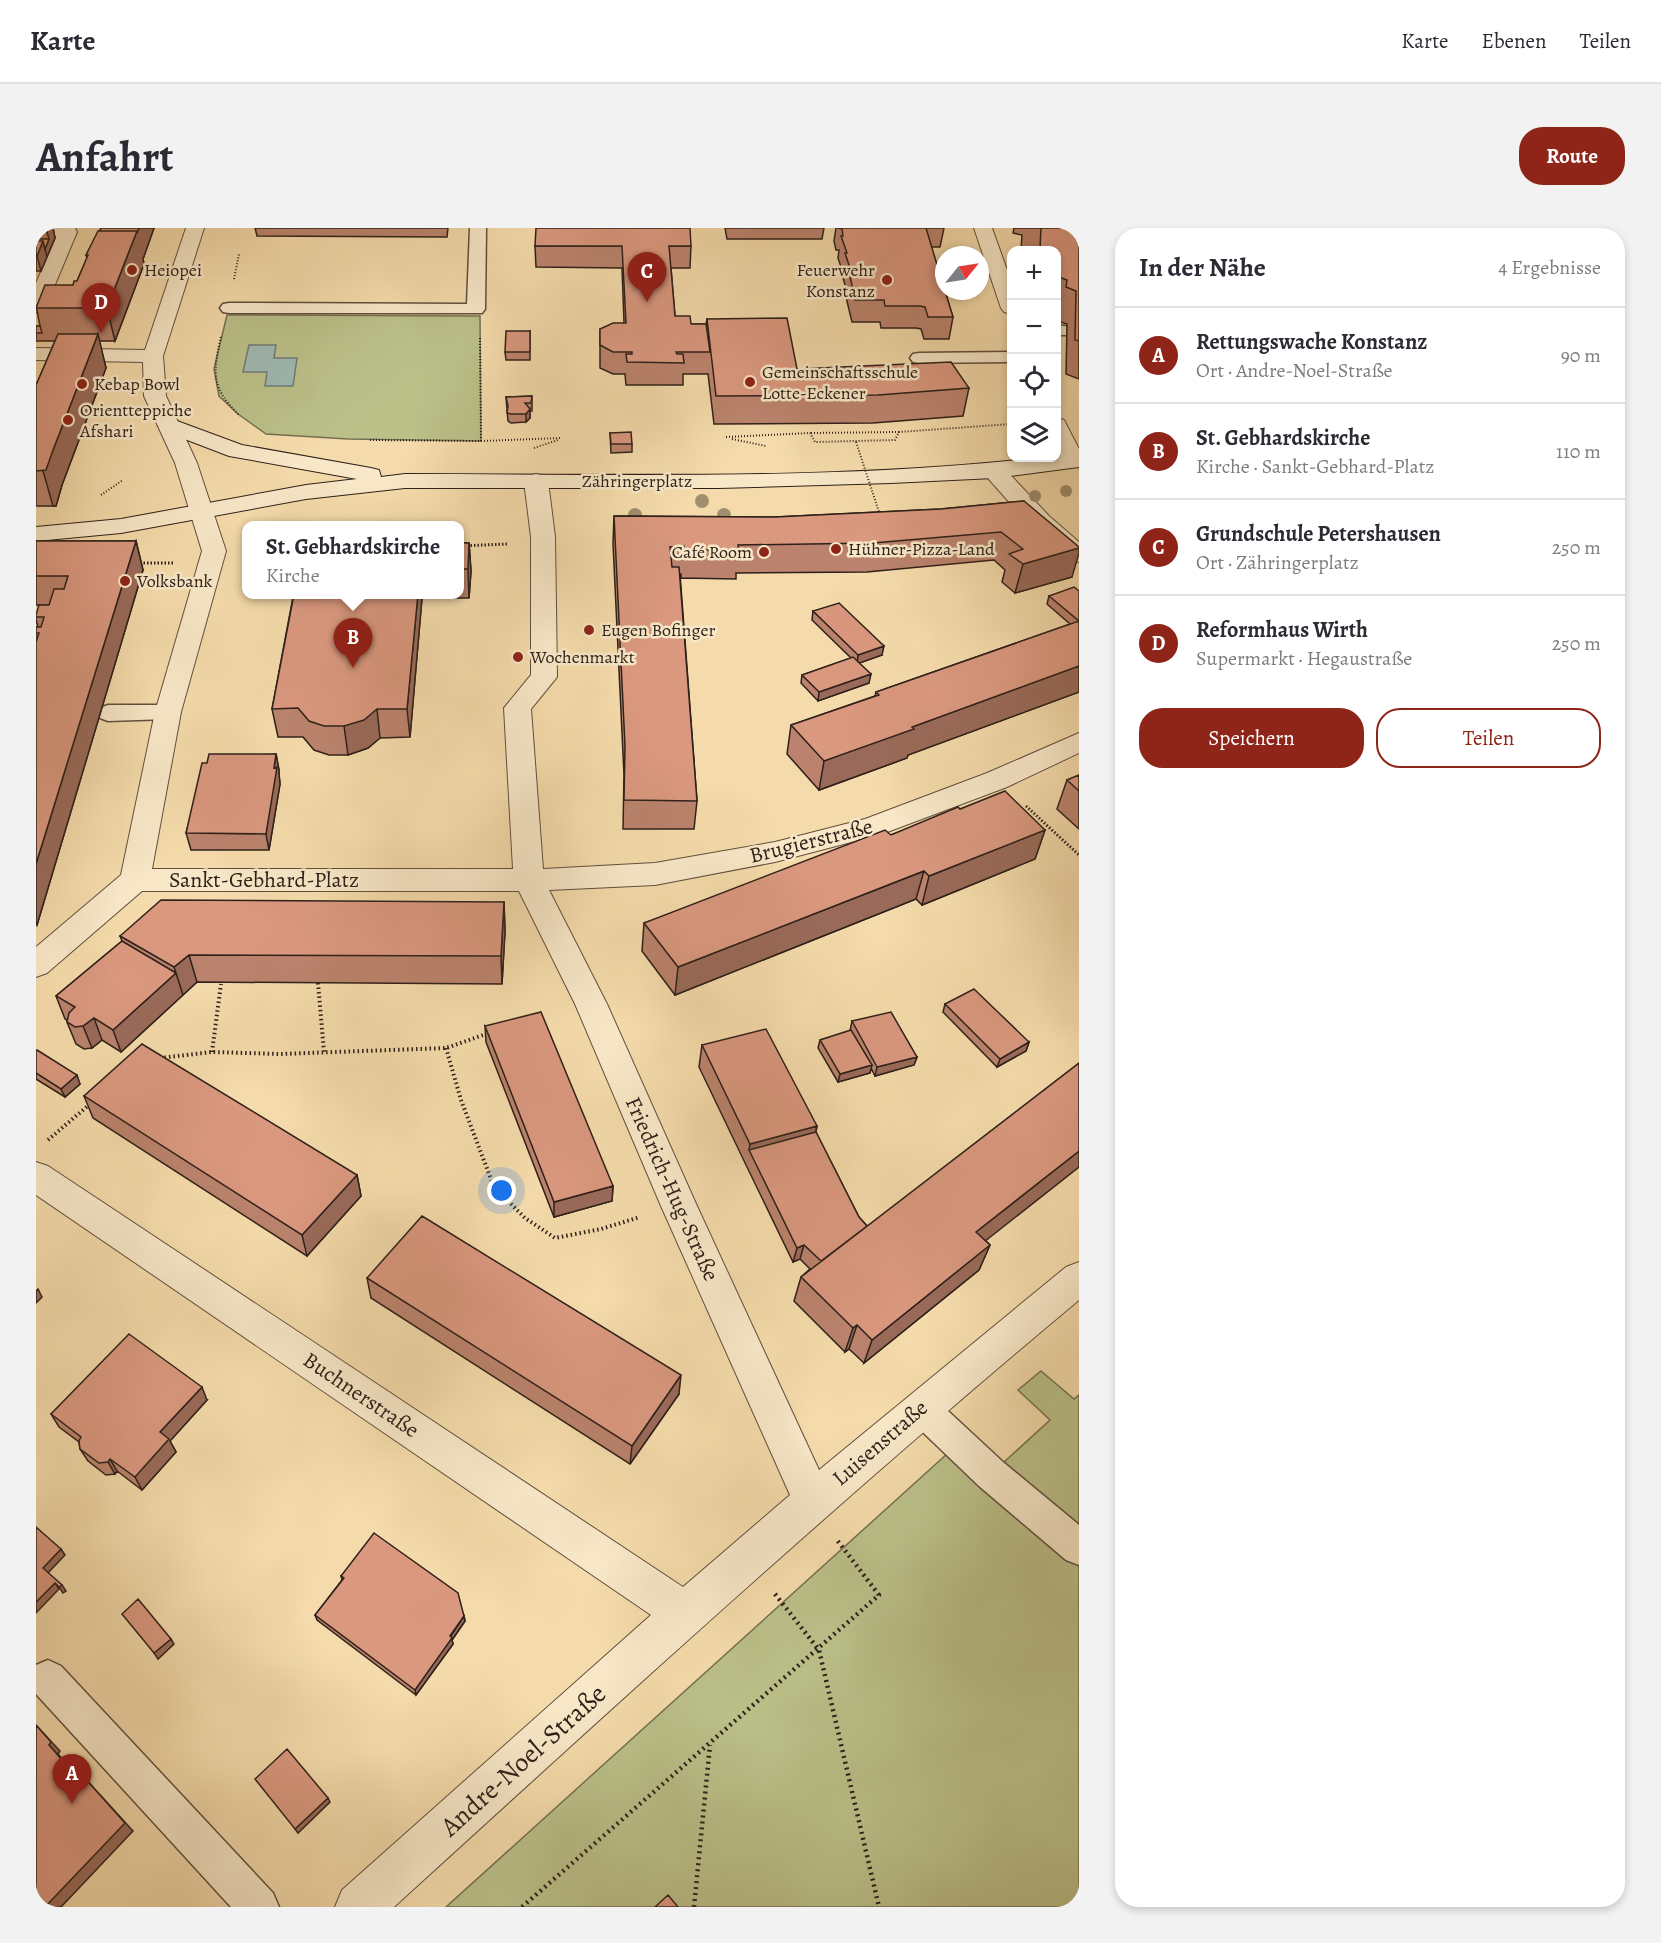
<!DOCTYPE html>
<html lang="de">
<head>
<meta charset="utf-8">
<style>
  body { margin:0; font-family:Alegreya,serif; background:#f2f2f3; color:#2b2b33 }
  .controls { position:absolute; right:18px; top:18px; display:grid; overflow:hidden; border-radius:12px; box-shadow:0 3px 9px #0003 }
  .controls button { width:54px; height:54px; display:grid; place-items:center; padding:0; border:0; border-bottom:2px solid #e1e1e2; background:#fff; color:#2b2b33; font:30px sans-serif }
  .compass { position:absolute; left:899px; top:18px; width:54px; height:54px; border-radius:50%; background:#fff; box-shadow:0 3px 9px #0003; rotate:60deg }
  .you { position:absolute; left:466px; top:963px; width:21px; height:21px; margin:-15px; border:4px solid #fff; border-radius:50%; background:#1a73e8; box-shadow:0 0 0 9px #1a73e833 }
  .badge { display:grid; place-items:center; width:39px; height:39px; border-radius:50%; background:#8f2418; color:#fff; font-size:20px; font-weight:700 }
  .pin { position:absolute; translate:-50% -50px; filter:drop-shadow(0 2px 3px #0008) }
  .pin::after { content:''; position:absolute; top:32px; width:21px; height:18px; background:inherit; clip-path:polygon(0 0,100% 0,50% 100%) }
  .popup { position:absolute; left:206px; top:293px; width:222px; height:78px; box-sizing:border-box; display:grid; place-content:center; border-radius:12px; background:#fff; filter:drop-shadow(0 2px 4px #0005); font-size:20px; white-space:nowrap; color:#7c7c81 }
  .popup b { font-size:22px; color:#2b2b33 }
  .popup::after { content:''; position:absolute; left:50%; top:100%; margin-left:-12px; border:12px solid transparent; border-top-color:#fff }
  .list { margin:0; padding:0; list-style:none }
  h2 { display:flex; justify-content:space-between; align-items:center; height:78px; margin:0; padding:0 24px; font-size:26px }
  h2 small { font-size:20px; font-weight:400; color:#7c7c81 }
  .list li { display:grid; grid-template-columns:39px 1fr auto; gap:18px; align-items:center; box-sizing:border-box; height:96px; padding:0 24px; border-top:2px solid #e1e1e2 }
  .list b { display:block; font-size:22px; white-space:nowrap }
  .list p { margin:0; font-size:20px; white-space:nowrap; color:#7c7c81 }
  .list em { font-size:20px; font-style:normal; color:#7c7c81 }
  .actions { display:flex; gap:12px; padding:18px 24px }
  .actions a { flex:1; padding:14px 0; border:2px solid #8f2418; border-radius:24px; text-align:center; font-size:21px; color:#8f2418 }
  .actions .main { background:#8f2418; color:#fff }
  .icon { flex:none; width:33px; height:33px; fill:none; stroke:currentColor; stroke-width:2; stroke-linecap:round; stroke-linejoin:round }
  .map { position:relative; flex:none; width:1043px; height:1679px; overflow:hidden; border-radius:24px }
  header { display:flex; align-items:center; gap:36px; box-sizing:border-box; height:84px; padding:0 30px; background:#fff; border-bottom:2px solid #e1e1e2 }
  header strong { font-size:28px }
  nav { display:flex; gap:33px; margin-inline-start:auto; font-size:21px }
  .intro { display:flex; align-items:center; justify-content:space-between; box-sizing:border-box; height:144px; padding:0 36px }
  h1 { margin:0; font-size:42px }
  .button { padding:15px 27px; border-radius:24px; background:#8f2418; color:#fff; font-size:21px; font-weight:700 }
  main { display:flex; gap:36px; padding:0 36px }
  aside { flex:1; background:#fff; border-radius:24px; box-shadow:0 3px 9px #0003 }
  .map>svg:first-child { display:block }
  .green { fill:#bbc089; stroke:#747052; stroke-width:1.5 }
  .water { fill:#9fb9b3; stroke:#727c76; stroke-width:1.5 }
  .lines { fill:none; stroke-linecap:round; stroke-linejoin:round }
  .lane-casing { stroke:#604f3e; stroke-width:3 }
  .street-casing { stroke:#604f3e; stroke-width:2 }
  .secondary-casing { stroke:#2e201a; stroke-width:2 }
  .path-far3 { stroke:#2e201a; stroke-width:2; stroke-dasharray:1 2; stroke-linecap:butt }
  .path-far2 { stroke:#2e201a; stroke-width:3; stroke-dasharray:1.5 2; stroke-linecap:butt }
  .path-far1 { stroke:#2e201a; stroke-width:4; stroke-dasharray:1.5 3; stroke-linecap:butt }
  .path { stroke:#2e201a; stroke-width:4.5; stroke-dasharray:2 4; stroke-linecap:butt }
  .lane { fill:#f8e8c8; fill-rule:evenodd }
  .street { fill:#f8e8c8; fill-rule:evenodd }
  .secondary { fill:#f8e8c8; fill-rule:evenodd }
  .path-bridge { stroke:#2e201a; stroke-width:2; stroke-dasharray:1 2; stroke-linecap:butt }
  .tree { fill:#9f8f6d }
  .wall { fill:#bb836d; stroke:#2e201a; stroke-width:1.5 }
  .shaded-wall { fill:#996a59; stroke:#2e201a; stroke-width:1.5 }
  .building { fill:#da987f; stroke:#2e201a; stroke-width:1.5 }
  .poi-dot { fill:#8f2418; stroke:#f8e8c8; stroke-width:2 }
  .labels { text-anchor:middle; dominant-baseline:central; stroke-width:5; stroke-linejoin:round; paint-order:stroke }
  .far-poi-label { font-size:18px; fill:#2e201a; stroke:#f8e8c8; text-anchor:start }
  .far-street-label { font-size:18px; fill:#2e201a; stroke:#f8e8c8 }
  .street-label { font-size:22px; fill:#2e201a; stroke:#f8e8c8 }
  .near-street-label { font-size:27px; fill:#2e201a; stroke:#f8e8c8 }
</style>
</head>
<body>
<header>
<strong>Karte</strong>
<nav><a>Karte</a><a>Ebenen</a><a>Teilen</a></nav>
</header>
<div class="intro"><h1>Anfahrt</h1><a class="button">Route</a></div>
<main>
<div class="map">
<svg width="1043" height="1679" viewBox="0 0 1043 1679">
  <rect width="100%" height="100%" fill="#f5dbab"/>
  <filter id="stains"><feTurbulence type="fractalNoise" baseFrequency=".00333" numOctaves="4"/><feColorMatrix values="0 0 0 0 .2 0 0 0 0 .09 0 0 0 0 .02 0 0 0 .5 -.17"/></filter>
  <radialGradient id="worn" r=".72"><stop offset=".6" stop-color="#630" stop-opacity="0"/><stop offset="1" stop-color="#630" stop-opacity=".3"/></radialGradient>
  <!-- green -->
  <path class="green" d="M191 87 444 88 445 213 312 211 230 206 202 186 183 168 178 141Z
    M1005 1143 1038 1171 1043 1167V1679H410L922 1216 955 1246 1014 1192 982 1162Z"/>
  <!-- water -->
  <path class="water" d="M213 117H240L238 130H261L257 158H229L231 144H207Z"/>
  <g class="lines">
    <defs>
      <path id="lane" d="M434 0H450L449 81 446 85H193L187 84 184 80 187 76 193 75 431 76Z
        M1020 97 1037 99 1040 103 1037 107H1020Z
        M975 124V134L883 135 877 134 874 130 877 126 883 125Z
        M72 477H132L140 479 144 484 140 489 132 491 72 493 64 490 60 485 64 480Z
        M885 1164 897 1169 967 1234 1043 1297V1337L1030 1332 943 1258 873 1191 868 1180 873 1169Z
        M12 1432 25 1438 237 1665 243 1679H195L0 1466V1437Z"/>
      <path id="street" d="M0 0H39L41 4 10 78 7 82 0 84V55L20 9H0Z
        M150 0H168L127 128 130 168 161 235 190 323 145 484 116 641H477L468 480 495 447V309L488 253 492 248 500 246 508 248 512 253 519 309 521 449 495 481 507 641 619 635 739 614 829 591 951 545 1043 505V525L971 559 846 606 739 634 619 657 513 662 571 776 661 978 783 1242 1030 1039 1043 1034V1072C808 1268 584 1473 358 1679H299L306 1662 615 1387 0 967V934L12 938 647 1359 754 1267 625 978 539 776 483 663H106L11 745 0 749V719L85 647 119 484 166 323 139 235 108 168 107 134 0 132V120L109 122Z
        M938 0H956L975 53V86L968 84 965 80Z
        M1020 190 1028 192 1043 221V239L1030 238 1020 220Z
        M958 236 966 238 1013 288 1043 314V334C1018 328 969 269 950 248L947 243 950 238Z"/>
      <path id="secondary" d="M133 190 206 217 335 240 343 242 345 249 369 246C593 246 823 254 1043 225V239L958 250 855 255 683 260H369L270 271 85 305 0 313V299L85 291 270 257 321 251 193 228 125 202 122 197 125 192Z"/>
    </defs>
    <!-- lane casing -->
    <use href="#lane" class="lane-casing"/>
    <!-- street casing -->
    <use href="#street" class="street-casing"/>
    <!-- secondary casing -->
    <use href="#secondary" class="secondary-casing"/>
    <!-- path-far3 -->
    <path class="path-far3" d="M198 51 203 26
      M185 109C176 146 176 161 204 188
      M444 110 445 213
      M775 205 863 204
      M690 209 774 205 779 214 859 212 863 204 975 196
      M696 211 730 218
      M334 212 445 213 525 210
      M498 220 522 212
      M65 267 87 252"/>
    <!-- path-far2 -->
    <path class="path-far2" d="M424 318 471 316
      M104 335H138
      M990 578 1043 627"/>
    <!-- path-far1 -->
    <path class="path-far1" d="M282 755 288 824
      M410 820 425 872 458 959 489 990 519 1010 565 1001 604 989
      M176 824 185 756
      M124 830 176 824 244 826 410 820 453 805
      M12 912 54 876"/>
    <!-- path -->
    <path class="path" d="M739 1366 783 1422 843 1679
      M486 1679 843 1367 801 1312
      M658 1679 674 1517"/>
    <!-- lane -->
    <use href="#lane" class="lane"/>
    <!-- street -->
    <use href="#street" class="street"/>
    <!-- secondary -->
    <use href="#secondary" class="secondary"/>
    <!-- path-bridge -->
    <path class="path-bridge" d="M820 214 844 287"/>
  </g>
  <!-- trees -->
  <g class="tree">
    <circle cx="1030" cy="263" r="6"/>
    <circle cx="999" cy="268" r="6"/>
    <circle cx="666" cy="273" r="7"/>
    <circle cx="599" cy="287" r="7"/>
    <circle cx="688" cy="287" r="7"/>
  </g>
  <!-- wall -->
  <path class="wall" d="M0 0H17L19 10 5 43H0Z
    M65 0H118L107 31 108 36 79 113H63L70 140 26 257 20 278H0V155H1L19 113H0V98H4L0 78 37 57 41 53 51 30 50 27Z
    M219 0H412L411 9 221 8Z
    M689 0H788L786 11H691Z
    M800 0H908L904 19H895L917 89 913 111H888L885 101 880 100H845L844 94H816L809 65 810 60 806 47V42L802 30 803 22H800L798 13Z
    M978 0H1043V151L1030 146 1031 96 1022 93V86L1020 85V22H985L986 7 977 5Z
    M499 18H655L654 40H635L639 88 655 96H670L671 91 761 141 933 160 927 188 837 195 678 196 672 146H647V157H590L589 146H577L564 140V101L588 95 586 40 500 39Z
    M494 103V132H470L469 124Z
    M496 168V183H494V190L490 194 475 195 472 193 470 169Z
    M574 205 596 216V224L575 225Z
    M988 273 1036 349 979 365 966 354 969 342 958 332 831 344 700 345V351L645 350V346H644L661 573 658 601H587L588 547 577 316 578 288 739 289 905 281Z
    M0 313H100L107 342 1 697H0V399H2L0 392V387L13 377H0Z
    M423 315H433L435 343 433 370H386L374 509 344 510 332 520 312 527H293L278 522 267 509H242L236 481 257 369H222L221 366H423Z
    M1043 363V464L872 527 871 530 783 562 751 526 755 497 839 468 840 464 1034 396 1011 376 1013 368Z
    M777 383 846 427 823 435 833 455 782 473 765 455 766 447 815 430 776 392Z
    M240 526 243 542V546L244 556 233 622H155L150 605 171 535Z
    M1043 547V601L1021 581 1031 552Z
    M924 581 1009 602 999 631 886 677 880 671 639 767 606 723 608 695 855 607Z
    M468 674 469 703 466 756 161 754 85 824 66 812 56 820 48 821 40 816 31 794V792L29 791 20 768 86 713 84 708Z
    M909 776 993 814 990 823 961 839 907 784Z
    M816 793 881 829 878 837 839 848 835 840 834 845 802 854 782 820 784 812 814 803Z
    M449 798 577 958 576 973 518 989 450 814Z
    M666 817 781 898 780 904 823 989 831 998 950 1013 954 1017 943 1042 828 1135 813 1121 809 1124 758 1073 765 1049 774 1041 764 1031 757 1034 710 937 663 839Z
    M0 823 44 856 29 869 0 851Z
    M48 868 321 947 325 968 271 1028 57 890Z
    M331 1050 643 1166 594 1236 335 1070Z
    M171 1172 134 1213 140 1224 106 1262 81 1243 79 1246 70 1247 52 1233 44 1221 43 1214 23 1199 15 1186Z
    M305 1348 428 1388 429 1393 416 1412 417 1416 380 1467 281 1392 279 1387 306 1352Z"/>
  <!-- shaded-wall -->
  <path class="shaded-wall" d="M13 0H17L19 10 11 29 9 21 13 11 11 4Z
    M103 0H118L107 31 108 36 79 113 71 80 101 3Z
    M7 13 11 29 5 43 1 28Z
    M62 106 70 140 26 257 20 278H17L7 243 17 222Z
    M494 181V190L490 194V186Z
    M100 313 107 342 1 697 0 694V636Z
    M433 315 435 343 433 370 432 341Z
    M1043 320V325L1036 349 979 365 987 336Z
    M382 366H386V370L374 509 371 481Z
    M848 418 846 427 821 436 822 427Z
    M1043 438V464L872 527 871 530 783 562 788 533 876 499Z
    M835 446 833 455 782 473 783 464Z
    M341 481 344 510 332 520 312 527 308 498Z
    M240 526 243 542V546L244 556 233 622 230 606 238 540Z
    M1009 602 999 631 886 677 893 648Z
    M888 643 880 671 639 767 642 739Z
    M468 674 469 703 466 756 465 728Z
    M153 727 161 754 147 767 138 739Z
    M140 745 147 767 85 824 77 802Z
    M58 790 66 812 56 820 47 798Z
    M993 814 990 823 961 839 964 831Z
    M881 829 878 837 839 848 841 839Z
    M836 837 834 845 802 854 804 846Z
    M41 847 44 856 29 869 25 861Z
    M781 898 776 919 713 922 714 916Z
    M1043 923V939L929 1029 940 1004Z
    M321 947 325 968 271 1028 266 1007Z
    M577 958 576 973 518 989V974Z
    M768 1017 764 1031 757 1034 761 1020Z
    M954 1017 943 1042 828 1135 836 1112Z
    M2 1061 6 1069 0 1075V1063Z
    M821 1097 813 1121 809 1124 817 1100Z
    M645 1147 643 1166 594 1236 596 1218Z
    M166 1159 171 1172 134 1213 140 1224 106 1262 99 1249 124 1204Z
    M74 1231 81 1243 79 1246 72 1234Z
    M25 1321 29 1327 11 1346 7 1340Z
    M19 1355 23 1361 0 1385V1374Z
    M26 1357 30 1363 27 1365 23 1359Z
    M428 1388 429 1393 416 1412 417 1416 380 1467 379 1462Z
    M135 1411 138 1416 122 1431 118 1425Z
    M0 1497 24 1523 22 1526 42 1549 13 1517Z
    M37 1537 97 1603 25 1679H9Z
    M292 1570 294 1574 262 1605 259 1601Z"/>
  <!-- building -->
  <path class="building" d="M0 0H13L11 4H0Z
    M65 0H103L101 5V3H64Z
    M500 0H654L655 18H633L639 88H654L655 96H670L674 124H640L641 126H647L648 135 591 134 590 126H596V124H577L564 117V101L577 95H590L586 18H499Z
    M803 0H890L908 60V63H909L917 89H892L889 79 884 78H849L848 72H819L813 43H815L809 25H811L805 8H807L806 1Z
    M1005 0H1043V113L1039 112 1040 63 1030 59 1031 52 1020 48V22H1008L1004 21Z
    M62 3H101L71 80H0L9 57H37L38 53H41L52 27H50Z
    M0 11H13L9 21 7 13H0Z
    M0 13H7L1 28H0Z
    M751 90 761 141 915 134 933 160 842 167 680 168 671 91Z
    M0 98H4L6 105H0Z
    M470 103H494V124H469Z
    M22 106H62L17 222 10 242 0 243V155H1Z
    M496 168 495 175H489L494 181 490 186H475L471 185 472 178 470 169Z
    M595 204 596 216H575L574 205Z
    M988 273 1043 319V320L987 336 973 326 987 321 965 304 837 315 702 317 703 322H648V318L634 319 636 339H643L661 573 588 572 589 518 578 288 739 289 905 281Z
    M0 313H100L0 636V414L3 405H0V399H5L8 389H0V387L3 377H13L18 361H28L32 348H0Z
    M423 315H433L432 341H423Z
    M1038 359 1043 363V393L1013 368Z
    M258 366H382L371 481H341L328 492 308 498H288L273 493 262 480 236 481Z
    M803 375 848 418 822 427 777 383Z
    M1043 393V438L876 499 878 501 788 533 755 497 843 467 840 464Z
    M817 429 835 446 783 464 766 447Z
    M173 526H240L238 540 241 539 230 606 150 605 166 535H171Z
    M1043 547V563L1031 552Z
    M969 563 1009 602 893 648 888 643 642 739 608 695 849 602 855 607 922 579 924 581Z
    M125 672 468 674 465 728 153 727 138 739 84 708Z
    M86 713 140 745 77 802 58 790 47 798 39 799 31 794 33 785 39 779 20 768Z
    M938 761 993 814 964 831 909 776Z
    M505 784 577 958 518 974 449 798Z
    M855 784 881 829 841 839 816 793Z
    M730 801 781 898 714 916 666 817Z
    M815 802 836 837 804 846 784 812Z
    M106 816 321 947 266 1007 48 868Z
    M1 822 41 847 25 861 0 845V823Z
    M1043 835V923L940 1004 954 1017 836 1112 821 1097 817 1100 765 1049Z
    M780 904 823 989 831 998 785 1033 768 1017 761 1020 713 922Z
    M386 988 645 1147 596 1218 331 1050Z
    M93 1106 166 1159 124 1204 133 1211 99 1249 74 1231 72 1234 63 1235 44 1221 43 1213 45 1209 15 1186Z
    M0 1299 25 1321 7 1340 26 1357 23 1359 19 1355 0 1374Z
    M338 1305 422 1365 428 1388 414 1408 416 1410 379 1462 279 1387 308 1350 305 1348Z
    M102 1371 135 1411 118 1425 86 1386Z
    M0 1497 15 1514 13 1517 33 1540 37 1537 89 1595 9 1679H0Z
    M251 1521 292 1570 259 1601 219 1551Z
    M632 1667 642 1679H619Z"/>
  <!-- markers -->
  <g class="poi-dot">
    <circle cx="96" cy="42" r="6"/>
    <circle cx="851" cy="52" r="6"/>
    <circle cx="714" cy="154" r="6"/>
    <circle cx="46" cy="156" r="6"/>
    <circle cx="32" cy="192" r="6"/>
    <circle cx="800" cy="321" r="6"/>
    <circle cx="728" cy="324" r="6"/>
    <circle cx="89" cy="353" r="6"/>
    <circle cx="553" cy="402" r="6"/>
    <circle cx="482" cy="429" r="6"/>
  </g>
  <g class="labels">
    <!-- far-poi labels -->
    <g class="far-poi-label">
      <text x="108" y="42">Heiopei</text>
      <text x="839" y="42" text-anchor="end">Feuerwehr<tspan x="839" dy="21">Konstanz</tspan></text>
      <text x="726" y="144">Gemeinschaftsschule<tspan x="726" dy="21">Lotte-Eckener</tspan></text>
      <text x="58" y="156">Kebap Bowl</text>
      <text x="44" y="182">Orientteppiche<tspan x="44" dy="21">Afshari</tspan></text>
      <text x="812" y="321">Hühner-Pizza-Land</text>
      <text x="716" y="324" text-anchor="end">Café Room</text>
      <text x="101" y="353">Volksbank</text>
      <text x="565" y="402">Eugen Bofinger</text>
      <text x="494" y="429">Wochenmarkt</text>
    </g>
    <!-- far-street labels -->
    <g class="far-street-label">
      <text x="601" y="253">Zähringerplatz</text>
    </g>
    <!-- street labels -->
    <g class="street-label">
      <text transform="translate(775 613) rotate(-14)">Brugierstraße</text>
      <text x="228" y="652">Sankt-Gebhard-Platz</text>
      <text transform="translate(636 961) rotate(66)">Friedrich-Hug-Straße</text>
      <text transform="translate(325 1167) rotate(34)">Buchnerstraße</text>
      <text transform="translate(844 1215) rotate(-41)">Luisenstraße</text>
    </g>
    <!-- near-street labels -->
    <g class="near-street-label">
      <text transform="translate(487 1532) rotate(-42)">Andre-Noel-Straße</text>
    </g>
  </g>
  <rect width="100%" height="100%" filter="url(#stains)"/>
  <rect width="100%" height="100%" fill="url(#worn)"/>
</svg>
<div class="controls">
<button>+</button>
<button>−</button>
<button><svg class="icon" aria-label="locate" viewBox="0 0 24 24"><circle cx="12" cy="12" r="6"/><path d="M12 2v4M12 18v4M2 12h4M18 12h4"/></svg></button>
<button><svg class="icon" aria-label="layers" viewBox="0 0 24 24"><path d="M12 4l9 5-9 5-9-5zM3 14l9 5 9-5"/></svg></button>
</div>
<svg class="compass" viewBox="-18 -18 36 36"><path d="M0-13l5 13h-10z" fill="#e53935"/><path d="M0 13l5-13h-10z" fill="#7c7c81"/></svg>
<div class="you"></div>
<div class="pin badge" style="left:36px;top:1576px">A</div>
<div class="pin badge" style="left:317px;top:440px">B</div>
<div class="popup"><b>St. Gebhardskirche</b>Kirche</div>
<div class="pin badge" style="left:611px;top:74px">C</div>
<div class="pin badge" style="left:65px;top:105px">D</div>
</div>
<aside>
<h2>In der Nähe<small>4 Ergebnisse</small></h2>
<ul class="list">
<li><span class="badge">A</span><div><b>Rettungswache Konstanz</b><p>Ort · Andre-Noel-Straße</p></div><em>90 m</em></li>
<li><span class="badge">B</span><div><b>St. Gebhardskirche</b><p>Kirche · Sankt-Gebhard-Platz</p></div><em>110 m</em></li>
<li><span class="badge">C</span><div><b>Grundschule Petershausen</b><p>Ort · Zähringerplatz</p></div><em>250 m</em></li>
<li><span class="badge">D</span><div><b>Reformhaus Wirth</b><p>Supermarkt · Hegaustraße</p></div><em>250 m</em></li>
</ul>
<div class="actions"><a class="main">Speichern</a><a>Teilen</a></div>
</aside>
</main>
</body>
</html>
